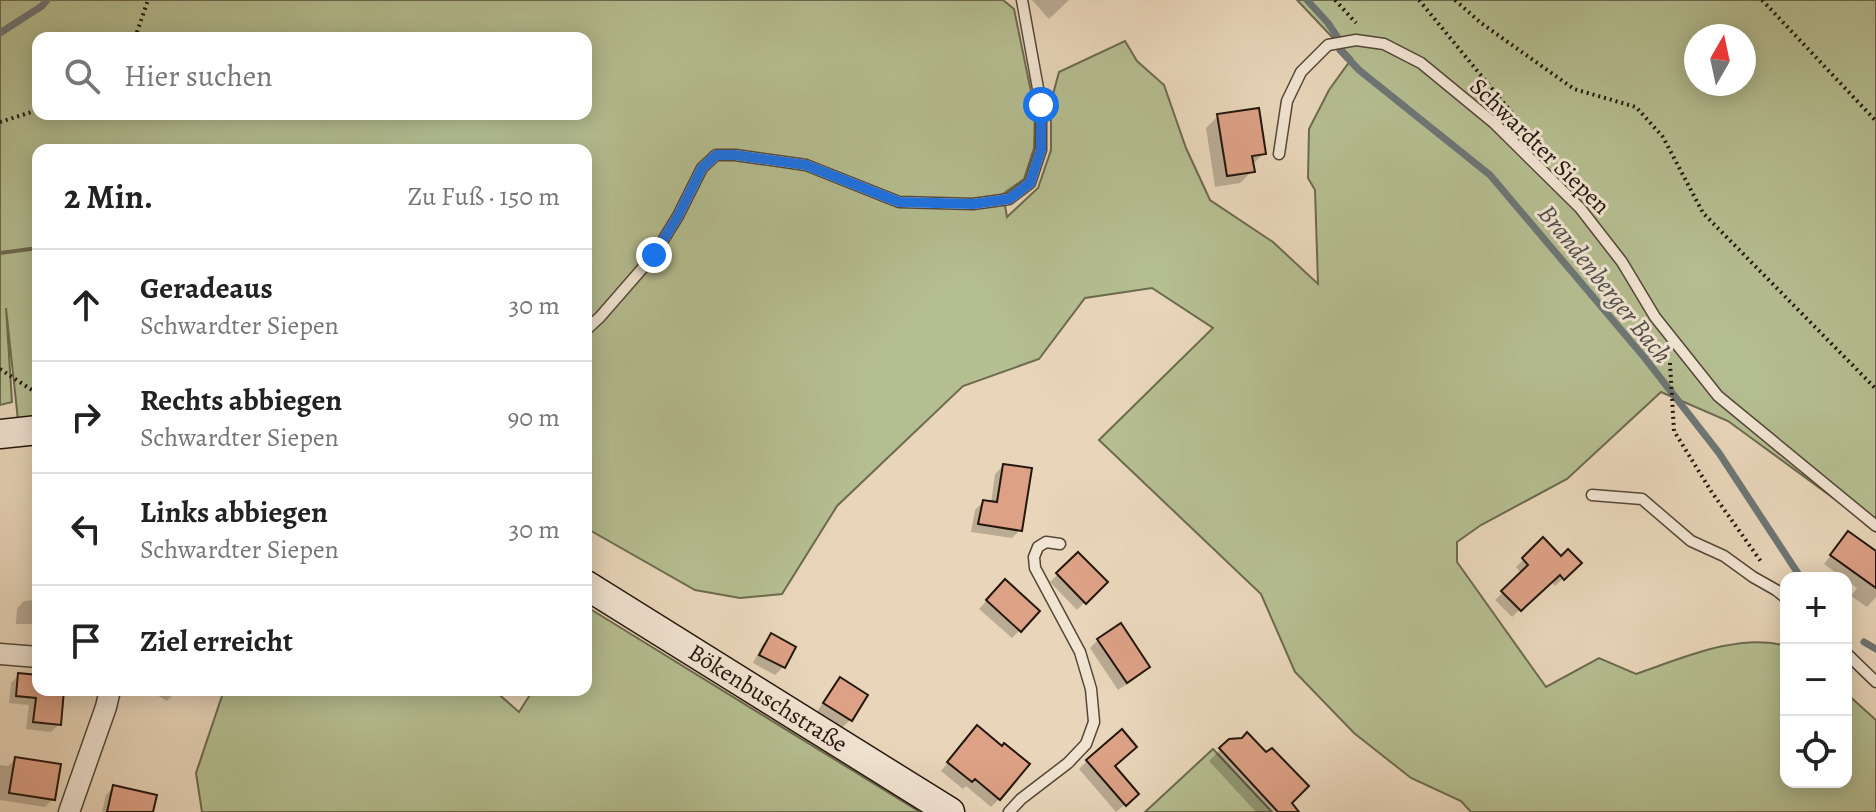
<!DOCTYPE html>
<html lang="de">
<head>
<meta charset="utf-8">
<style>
  body { margin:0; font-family:Alegreya,serif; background:#f6f6f6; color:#222 }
  .controls { position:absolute; right:24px; bottom:24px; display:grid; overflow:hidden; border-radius:16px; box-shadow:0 4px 20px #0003 }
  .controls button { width:72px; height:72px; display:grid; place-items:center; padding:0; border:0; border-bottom:2px solid #e0e0e0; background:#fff; color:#222; font:40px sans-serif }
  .compass { position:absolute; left:1684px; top:24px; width:72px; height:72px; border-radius:50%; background:#fff; box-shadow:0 4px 20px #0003; rotate:9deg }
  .stop { position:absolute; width:24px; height:24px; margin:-18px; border:6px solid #1a73e8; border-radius:50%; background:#fff }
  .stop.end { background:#1a73e8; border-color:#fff; box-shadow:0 2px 8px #0008 }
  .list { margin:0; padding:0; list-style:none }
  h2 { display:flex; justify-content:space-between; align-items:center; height:104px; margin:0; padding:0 32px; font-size:34px }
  h2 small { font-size:26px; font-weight:400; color:#767676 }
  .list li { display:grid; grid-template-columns:52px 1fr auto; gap:24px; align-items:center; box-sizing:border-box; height:112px; padding:0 32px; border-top:2px solid #e0e0e0 }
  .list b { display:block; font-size:30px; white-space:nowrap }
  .list p { margin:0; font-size:26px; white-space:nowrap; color:#767676 }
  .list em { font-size:26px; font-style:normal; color:#767676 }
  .icon { flex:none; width:44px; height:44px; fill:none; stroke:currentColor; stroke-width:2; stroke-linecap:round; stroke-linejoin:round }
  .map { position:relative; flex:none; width:1876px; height:812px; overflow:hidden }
  .search { position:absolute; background:#fff; box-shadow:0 4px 20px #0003; left:32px; top:32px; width:560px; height:88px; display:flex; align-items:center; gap:20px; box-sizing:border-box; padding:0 28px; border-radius:16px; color:#767676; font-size:30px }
  .panel { position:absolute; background:#fff; box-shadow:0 4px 20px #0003; left:32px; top:144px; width:560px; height:552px; border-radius:16px }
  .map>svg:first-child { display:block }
  .green { fill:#b5be91; stroke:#6c6a4f; stroke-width:2; fill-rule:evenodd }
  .shadow { fill:#0003 }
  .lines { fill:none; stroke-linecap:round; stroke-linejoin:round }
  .stream { stroke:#6d7676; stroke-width:7 }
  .building { fill:#dda186; stroke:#23170d; stroke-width:2 }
  .lane-casing { stroke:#544738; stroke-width:13 }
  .street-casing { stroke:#544738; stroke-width:23 }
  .secondary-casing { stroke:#23170d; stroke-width:31 }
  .path { stroke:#23170d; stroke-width:4; stroke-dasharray:2 4; stroke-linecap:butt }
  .lane { stroke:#f1e4d2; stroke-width:10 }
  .street { stroke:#f1e4d2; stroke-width:20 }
  .secondary { stroke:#f1e4d2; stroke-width:28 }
  .route { stroke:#1a73e8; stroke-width:10 }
  .labels { text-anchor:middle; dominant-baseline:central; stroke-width:6; stroke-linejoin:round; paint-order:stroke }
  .street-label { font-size:24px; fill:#23170d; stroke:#f1e4d2 }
  .water-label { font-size:26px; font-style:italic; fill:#4e4f4a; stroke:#f1e4d2 }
</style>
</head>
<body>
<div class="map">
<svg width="1876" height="812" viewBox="0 0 1876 812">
  <rect width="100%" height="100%" fill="#e9d6ba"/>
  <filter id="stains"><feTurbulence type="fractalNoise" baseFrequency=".0025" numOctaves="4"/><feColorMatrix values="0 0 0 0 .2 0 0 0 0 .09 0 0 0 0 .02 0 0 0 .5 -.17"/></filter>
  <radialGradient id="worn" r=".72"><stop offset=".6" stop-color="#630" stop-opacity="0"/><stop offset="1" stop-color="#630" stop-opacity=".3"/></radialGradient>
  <!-- green -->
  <path class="green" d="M0 0H1003L1014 9 1035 111 1034 148 1024 179 1003 194 1007 217 1038 188 1051 150V102L1059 72 1125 41 1137 61 1164 85 1186 148 1210 200 1273 242 1318 284 1315 190 1308 178 1309 129 1329 90 1352 58 1297 0H1876V532L1851 511 1728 421 1661 392 1567 479 1481 525 1457 542V562L1546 687 1599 658 1636 674C1680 659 1740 632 1786 646V782H1846V693L1876 720V812H1471L1461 801 1411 778 1354 733 1295 672 1261 594 1099 440 1213 328 1152 288 1085 298 1039 359 963 386 837 506 782 594 740 598 695 590 586 528V150H38V247L0 252ZM1696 36H1744V84H1696ZM38 38H586V114H38Z
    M38 249V418L18 420 6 308 12 402 0 405V254Z
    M587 607 920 812H202L196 773 224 690H494L519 712 533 690H586Z
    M1213 749 1272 812H1145Z"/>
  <!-- shadow -->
  <path class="shadow" d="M1032 0H1069L1049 19Z
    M1218 116 1264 153 1252 165V171L1240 183 1215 187 1206 128Z
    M1003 466 1020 530 1012 538 971 532 975 510 983 502 991 503 995 474Z
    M1848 533 1876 553V597L1867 607 1851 596 1857 588 1824 564Z
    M1543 540 1561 559 1579 563 1555 586 1551 581 1512 617 1495 600 1522 574 1516 567Z
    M1078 555 1105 582 1077 610 1050 582Z
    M997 589 1020 630 1012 638 979 609Z
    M38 596V633H34V624H16L17 608 24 601 34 600Z
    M771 636 794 648 783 667 775 675 753 663 763 644Z
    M1098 640 1148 667 1140 675 1118 690 1090 648Z
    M19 675 38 677V690H62L59 724 51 732 26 729 29 705 9 703 11 683Z
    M840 680 866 696 850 720 842 728 817 712 832 688Z
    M148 690H177L167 701Z
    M969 736 999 799 991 807 966 786 963 789 941 771Z
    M1229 741 1296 812H1256L1209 761Z
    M16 759 53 799 45 807 0 800V765L8 766Z
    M1087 761 1113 767 1128 802 1116 812 1079 769Z
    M114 787 151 812H102L106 795Z"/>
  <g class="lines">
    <!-- stream -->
    <path class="stream" d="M1307 0 1328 23 1338 38
      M0 33 42 6 47 0
      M1340 50 1359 70 1490 175 1644 357 1719 453 1801 578
      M1864 642 1876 649"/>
  </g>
  <!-- building -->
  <path class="building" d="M1259 108 1266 154 1252 156 1255 172 1227 176 1217 114Z
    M1003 464 1032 468 1022 531 978 524 983 500 997 502Z
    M1848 531 1876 551V588L1830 555Z
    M1543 537 1561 556 1568 549 1582 563 1564 580 1560 575 1521 611 1501 591 1528 565 1522 558Z
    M1078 552 1108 582 1086 604 1056 573Z
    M1005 579 1040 611 1021 632 986 600Z
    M1121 623 1150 667 1127 683 1097 639Z
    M771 633 796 647 785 668 759 655Z
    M18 673 38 675V690H64L61 725 33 722 36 698 16 696Z
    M840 677 868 695 852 721 823 703Z
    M977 725 1002 746 1004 743 1030 764 1000 800 975 779 972 782 947 762Z
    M1122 729 1137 747 1115 766 1139 794 1126 806 1086 760Z
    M1247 732 1266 752 1272 748 1309 786 1292 803 1299 812H1278L1219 748 1229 739 1242 738Z
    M15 757 61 764 55 800 9 793Z
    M113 785 157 795 153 812H107Z"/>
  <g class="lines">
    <defs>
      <path id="lane" d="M1279 154 1287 101 1301 72 1328 45 1356 40 1384 44 1421 63 1494 123 1580 208 1622 262 1655 317 1718 396 1876 526
        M586 330 600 317 654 255 678 216 702 168 716 155H735L806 165 899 202 973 204 1009 199 1030 183 1041 150V105L1022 0
        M1592 495 1642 499 1691 541 1724 556 1753 577 1776 590 1786 598
        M1846 653 1876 682
        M1009 812 1021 799 1068 763 1086 744 1094 722 1091 689 1080 652 1035 568 1034 557 1038 547 1046 542 1060 544"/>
      <path id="street" d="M0 654 38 657
        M69 812 106 707 110 690"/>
      <path id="secondary" d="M0 434 38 430
        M586 585 950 812"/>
    </defs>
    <!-- lane casing -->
    <use href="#lane" class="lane-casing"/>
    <!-- street casing -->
    <use href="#street" class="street-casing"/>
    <!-- secondary casing -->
    <use href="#secondary" class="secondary-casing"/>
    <!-- path -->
    <path class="path" d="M1335 0 1356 23
      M1419 0 1521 124
      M1455 0 1481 23 1574 89 1636 107 1663 137 1703 213 1876 389
      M1762 0 1876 121
      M135 38 148 0
      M0 122 38 110
      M1670 363 1674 431 1711 491 1762 563
      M0 369 38 394"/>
    <!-- lane -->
    <use href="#lane" class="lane"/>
    <!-- street -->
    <use href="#street" class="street"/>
    <!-- secondary -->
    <use href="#secondary" class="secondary"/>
  </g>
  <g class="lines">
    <!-- route -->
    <path class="route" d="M654 255 678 216 702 168 716 155H735L806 165 899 202 973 204 1009 199 1030 183 1041 150V105"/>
  </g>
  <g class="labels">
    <!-- street labels -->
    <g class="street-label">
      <text transform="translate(1540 146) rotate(44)">Schwardter Siepen</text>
      <text transform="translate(768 698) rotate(32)">Bökenbuschstraße</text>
    </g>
    <!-- water labels -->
    <g class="water-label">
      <text transform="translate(1605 284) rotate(51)">Brandenberger Bach</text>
    </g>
  </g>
  <rect width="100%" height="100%" filter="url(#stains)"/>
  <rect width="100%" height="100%" fill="url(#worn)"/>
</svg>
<div class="controls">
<button>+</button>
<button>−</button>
<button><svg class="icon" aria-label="locate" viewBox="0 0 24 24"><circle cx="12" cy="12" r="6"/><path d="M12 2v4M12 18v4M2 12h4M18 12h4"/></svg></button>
</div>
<svg class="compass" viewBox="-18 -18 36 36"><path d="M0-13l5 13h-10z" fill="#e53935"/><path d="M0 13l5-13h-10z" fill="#767676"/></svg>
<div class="stop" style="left:1041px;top:105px"></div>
<div class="stop end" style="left:654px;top:255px"></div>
<div class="search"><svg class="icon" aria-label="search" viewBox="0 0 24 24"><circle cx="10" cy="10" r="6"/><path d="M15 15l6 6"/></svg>Hier suchen</div>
<section class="panel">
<h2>2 Min.<small>Zu Fuß · 150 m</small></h2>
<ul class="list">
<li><svg class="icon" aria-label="ahead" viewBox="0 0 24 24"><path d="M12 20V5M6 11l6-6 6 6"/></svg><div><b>Geradeaus</b><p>Schwardter Siepen</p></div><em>30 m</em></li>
<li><svg class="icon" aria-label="right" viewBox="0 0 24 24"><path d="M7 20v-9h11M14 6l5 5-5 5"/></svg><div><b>Rechts abbiegen</b><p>Schwardter Siepen</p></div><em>90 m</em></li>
<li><svg class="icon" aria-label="left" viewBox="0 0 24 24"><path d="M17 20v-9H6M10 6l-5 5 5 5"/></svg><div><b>Links abbiegen</b><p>Schwardter Siepen</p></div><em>30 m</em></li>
<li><svg class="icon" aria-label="arrive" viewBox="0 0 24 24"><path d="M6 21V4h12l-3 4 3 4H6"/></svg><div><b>Ziel erreicht</b></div></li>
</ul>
</section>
</div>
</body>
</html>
